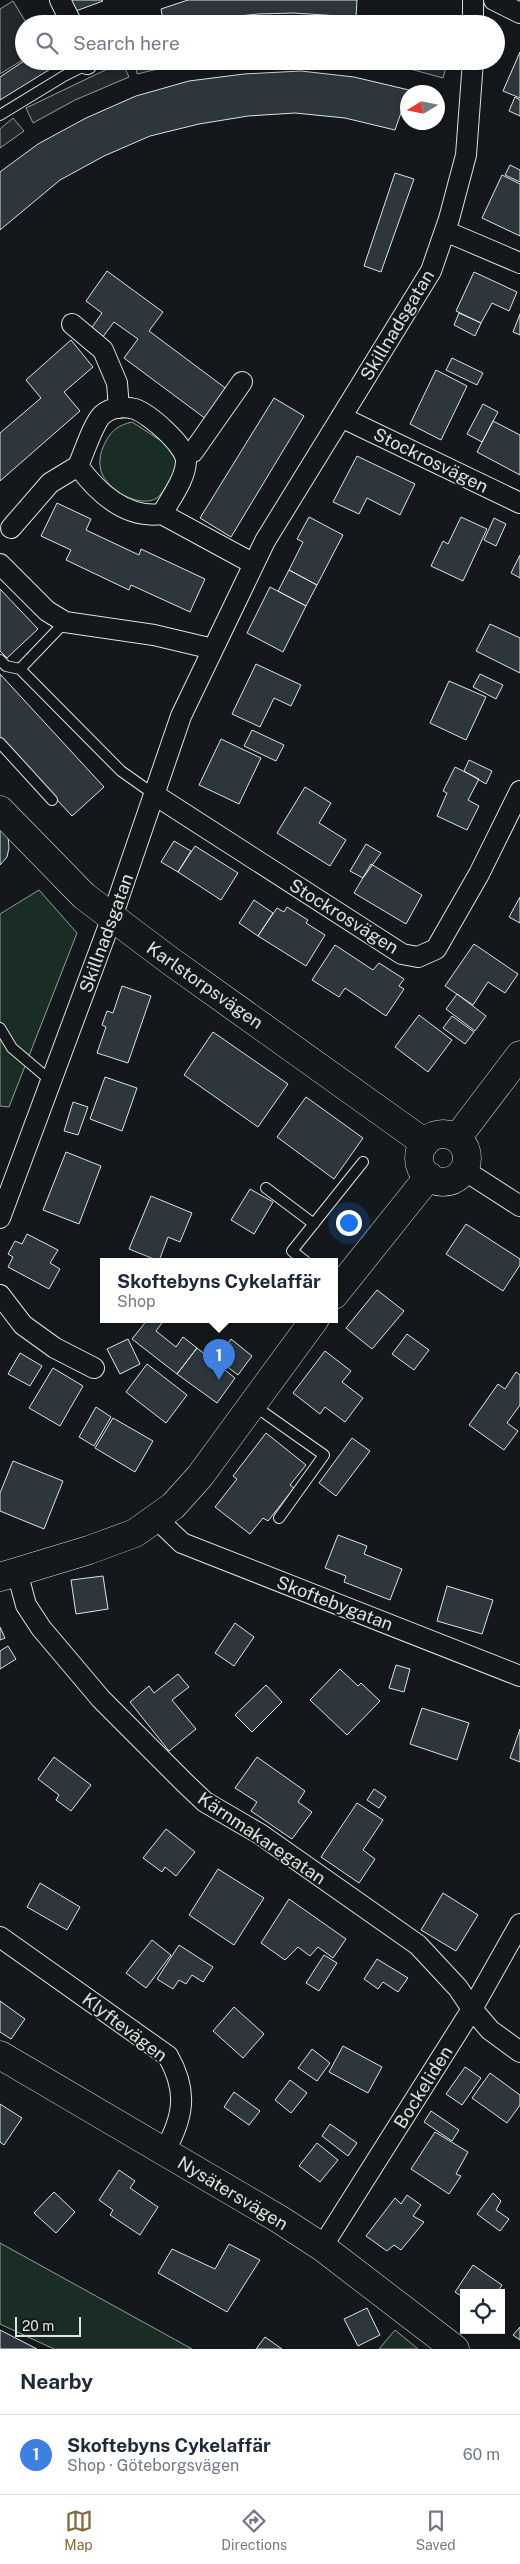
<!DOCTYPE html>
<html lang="en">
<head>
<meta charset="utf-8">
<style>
  body { margin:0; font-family:"Public Sans",sans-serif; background:#f2f2f3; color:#1f2937 }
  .controls { position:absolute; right:15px; bottom:15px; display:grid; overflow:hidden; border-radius:0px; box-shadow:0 2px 8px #0003 }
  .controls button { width:45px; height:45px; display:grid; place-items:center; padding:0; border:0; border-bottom:1px solid #e0e1e3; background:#fff; color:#1f2937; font:25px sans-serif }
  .compass { position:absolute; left:400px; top:85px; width:45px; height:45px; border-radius:50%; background:#fff; box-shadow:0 2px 8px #0003; rotate:260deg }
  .scale { position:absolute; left:15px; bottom:12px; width:66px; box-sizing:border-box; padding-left:5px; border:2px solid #d8e6dc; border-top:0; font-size:14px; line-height:18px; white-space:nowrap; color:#d8e6dc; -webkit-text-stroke:4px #14181c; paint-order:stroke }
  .you { position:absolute; left:348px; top:1222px; width:18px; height:18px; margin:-12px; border:4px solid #fff; border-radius:50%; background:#1a73e8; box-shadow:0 0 0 8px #1a73e833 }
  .badge { display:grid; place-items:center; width:32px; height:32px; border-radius:50%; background:#846941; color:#fff; font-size:16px; font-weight:700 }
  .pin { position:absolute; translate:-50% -41px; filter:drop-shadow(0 1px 2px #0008) }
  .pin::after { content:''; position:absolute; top:26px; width:18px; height:15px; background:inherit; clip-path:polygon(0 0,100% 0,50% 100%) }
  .popup { position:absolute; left:100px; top:1258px; width:238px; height:65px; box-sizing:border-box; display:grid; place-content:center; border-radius:0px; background:#fff; filter:drop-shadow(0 1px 4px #0005); font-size:16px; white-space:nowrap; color:#747a83 }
  .popup b { font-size:19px; color:#1f2937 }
  .popup::after { content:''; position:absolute; left:50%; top:100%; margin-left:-10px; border:10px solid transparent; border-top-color:#fff }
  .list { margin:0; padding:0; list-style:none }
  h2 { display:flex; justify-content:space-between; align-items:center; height:65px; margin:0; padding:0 20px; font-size:21px }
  h2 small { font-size:16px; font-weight:400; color:#747a83 }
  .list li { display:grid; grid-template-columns:32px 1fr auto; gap:15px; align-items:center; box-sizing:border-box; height:80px; padding:0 20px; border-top:1px solid #e0e1e3 }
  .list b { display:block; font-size:19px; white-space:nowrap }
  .list p { margin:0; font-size:16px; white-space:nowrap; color:#747a83 }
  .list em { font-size:16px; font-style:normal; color:#747a83 }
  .icon { flex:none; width:28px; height:28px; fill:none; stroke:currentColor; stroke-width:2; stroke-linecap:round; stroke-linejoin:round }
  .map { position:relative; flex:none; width:520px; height:2349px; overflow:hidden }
  .search { position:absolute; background:#fff; box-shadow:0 2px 8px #0003; left:15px; right:15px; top:15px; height:55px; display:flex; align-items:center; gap:12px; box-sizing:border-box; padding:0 18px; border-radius:28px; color:#747a83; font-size:19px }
  .sheet { height:145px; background:#fff }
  nav { display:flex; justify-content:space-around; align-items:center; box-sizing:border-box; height:70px; border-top:1px solid #e0e1e3; background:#fff; font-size:14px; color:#747a83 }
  nav a { display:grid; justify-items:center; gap:2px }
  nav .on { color:#846941 }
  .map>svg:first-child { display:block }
  .green { fill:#1a2d24; stroke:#939e99 }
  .parking { fill:#24282b; stroke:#939e99 }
  .building { fill:#2c363c; stroke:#d8e6dc }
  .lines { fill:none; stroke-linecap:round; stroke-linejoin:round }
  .lane-casing { stroke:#d8e6dc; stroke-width:12 }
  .street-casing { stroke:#d8e6dc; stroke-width:22 }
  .secondary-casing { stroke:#d8e6dc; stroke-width:29 }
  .lane { stroke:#14181c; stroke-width:10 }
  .street { stroke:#14181c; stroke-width:20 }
  .secondary { stroke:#14181c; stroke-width:28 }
  .labels { text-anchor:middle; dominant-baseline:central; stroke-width:4; stroke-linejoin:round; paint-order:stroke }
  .street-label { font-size:18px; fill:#d8e6dc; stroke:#14181c }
</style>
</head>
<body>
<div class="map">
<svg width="520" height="2349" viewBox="0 0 520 2349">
  <rect width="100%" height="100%" fill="#14181c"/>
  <!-- green -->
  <path class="green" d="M132 422 166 444 177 458C176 469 173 474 168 483 165 488 161 495 157 498 139 509 106 489 101 471 98 460 101 450 106 441 112 430 119 425 132 422Z
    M39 890 77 933 9 1107 0 1106V914Z
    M0 2243 192 2349H54L0 2324Z
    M395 2330 418 2349H379Z"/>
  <!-- parking -->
  <path class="parking" d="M13 1 27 24H24V59L0 74V9Z
    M135 61H191L137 74Z
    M381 61H441L447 63 443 78Z
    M122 62 129 77 75 100 33 123 26 108Z
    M13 118 24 131 0 148V129Z"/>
  <!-- building -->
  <path class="building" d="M69 0H102L103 1 73 12Z
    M188 0H357L356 17 293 13 258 14 164 24 161 9Z
    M520 52V98L503 91Z
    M24 61H48L52 68 0 100V77Z
    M301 71 354 77 409 90 395 130 345 118 295 113 248 116 199 124 150 136 104 156 60 180 0 230V172L38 144 86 118 136 96 189 81 244 74Z
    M515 97 520 100V116L509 111Z
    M510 165 520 170V182L505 175Z
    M395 173 414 179 381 272 364 266Z
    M502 175 520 184V236L482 218Z
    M107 271 163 312 149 331 228 390 206 419 124 358 138 339 114 322 102 338 90 330 102 313 86 301Z
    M474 272 517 292 509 311 492 303 481 323 456 311Z
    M459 313 481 323 475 336 454 325Z
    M520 314V335L513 332Z
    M71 340 93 367 64 392 80 411 0 481V433L41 398 26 380Z
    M452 358 483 373 477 385 446 370Z
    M436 370 467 386 441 440 410 424Z
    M274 398 304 416 231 537 200 518Z
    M483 404 498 412 482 442 467 434Z
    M493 421 520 435V475L477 452Z
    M357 456 415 484 400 515 367 498 359 514 333 502Z
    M57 503 91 519 86 530 139 555 141 549 205 579 190 612 131 585 129 590 66 560 71 550 41 536Z
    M309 517 343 535 317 585 289 570 303 542 297 539Z
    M461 517 487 529 463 581 431 566 443 541 448 544Z
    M494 518 506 524 496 546 484 540Z
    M520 555V578L511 573Z
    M289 570 317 585 306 606 278 591Z
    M270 587 306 606 283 652 247 633Z
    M0 589 38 629 7 658 0 651Z
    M490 624 520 638V673L476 651Z
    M256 664 301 685 291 706 274 698 260 727 232 714Z
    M0 674 104 787 72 816 0 738Z
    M480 674 503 685 496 699 473 687Z
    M449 681 486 697 466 740 430 723Z
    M252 730 284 745 276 761 244 746Z
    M221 739 261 758 239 804 199 785Z
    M469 760 492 771 486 784 464 771Z
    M455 767 479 779 468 800 479 806 467 830 437 816 447 793 443 791Z
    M305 787 331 803 319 823 346 840 330 866 277 833Z
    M0 826 8 836 9 848 7 857 0 865Z
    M174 841 191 851 178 872 161 862Z
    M366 844 381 853 363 878 350 871Z
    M195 846 238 873 221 900 178 872Z
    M371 864 422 895 406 924 354 893Z
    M520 897V923L509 917Z
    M254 900 273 913 258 936 239 923Z
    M287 907 308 920 306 923 325 935 306 966 258 936 277 908 284 912Z
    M474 944 518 974 505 993 488 982 473 1005 445 986Z
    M335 945 373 970 379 963 404 979 399 986 404 989 386 1016 345 988 339 997 312 980Z
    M122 986 151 996 128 1063 97 1053 106 1027 102 1025 107 1011 113 1013Z
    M457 994 486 1016 475 1031 446 1009Z
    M419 1015 452 1040 428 1072 395 1047Z
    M452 1016 474 1032 465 1044 443 1028Z
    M213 1032 288 1084 258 1127 184 1075Z
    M105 1077 137 1088 122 1131 90 1119Z
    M306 1097 363 1138 334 1179 277 1137Z
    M73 1102 88 1107 78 1135 64 1131Z
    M66 1152 101 1166 79 1224 43 1210Z
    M250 1189 273 1202 254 1234 231 1220Z
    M151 1196 192 1213 180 1242 168 1237 159 1261 129 1249Z
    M466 1224 520 1259V1265L503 1291 446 1254Z
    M27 1234 58 1250 50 1263 60 1269 49 1289 8 1267 13 1257 8 1254 15 1241 22 1244Z
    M377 1290 404 1311 372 1349 346 1328Z
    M148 1319H165L156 1331 176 1347 183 1337 197 1348 177 1374 132 1339Z
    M407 1334 429 1350 414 1370 392 1354Z
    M128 1339 140 1364 120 1374 107 1349Z
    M231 1339 252 1356 238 1375 209 1353 219 1341 226 1346Z
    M197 1348 235 1378 217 1403 177 1374Z
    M325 1351 351 1371 342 1382 363 1398 345 1422 325 1407 320 1414 293 1393Z
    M20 1353 42 1366 30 1386 8 1374Z
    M147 1364 187 1395 166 1423 126 1392Z
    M53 1368 83 1386 60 1426 29 1408Z
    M516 1372 520 1375V1405L507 1423 518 1431 504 1450 469 1425 498 1384 505 1389Z
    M96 1407 111 1417 94 1446 79 1437Z
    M113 1418 153 1441 135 1472 95 1448Z
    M266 1433 306 1465 290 1485 294 1488 268 1521 263 1518 250 1534 215 1507 237 1479 233 1476Z
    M352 1438 370 1451 336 1496 319 1483Z
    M13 1461 63 1481 44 1529 0 1511V1493Z
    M338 1535 367 1546 364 1554 402 1569 390 1600 344 1582 346 1576 325 1568Z
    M103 1576 108 1609 76 1614 71 1580Z
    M447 1586 493 1600 482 1634 437 1621Z
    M235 1623 254 1637 234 1666 215 1653Z
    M0 1627 5 1638 0 1640Z
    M8 1646 16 1659 0 1669V1651Z
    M396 1665 410 1669 404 1692 389 1688Z
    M340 1669 358 1686 361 1683 380 1701 347 1735 310 1700Z
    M178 1674 189 1687 172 1700 196 1729 169 1751 130 1702 149 1686 154 1693Z
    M266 1685 282 1702 252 1732 235 1715Z
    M422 1708 469 1723 457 1760 410 1744Z
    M520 1729V1762L510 1758Z
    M54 1757 91 1785 71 1811 56 1800 59 1795 38 1779Z
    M257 1757 305 1791 298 1802 312 1812 292 1839 251 1811 257 1802 235 1788Z
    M374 1789 386 1797 379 1808 367 1800Z
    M357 1803 383 1820 363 1850 375 1859 359 1883 321 1857Z
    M166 1829 195 1852 176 1876 165 1867 162 1872 143 1858Z
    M218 1869 264 1898 234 1945 189 1915Z
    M40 1883 80 1907 67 1930 27 1907Z
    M443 1893 478 1915 456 1951 421 1930Z
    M289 1899 346 1939 333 1958 318 1947 310 1956 298 1947 285 1960 261 1943Z
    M152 1940 171 1955 146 1988 126 1973Z
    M179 1945 213 1967 203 1982 192 1975 186 1984 179 1980 173 1989 157 1979Z
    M324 1955 337 1963 319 1991 306 1983Z
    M377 1959 408 1978 398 1992 383 1982 378 1989 364 1979Z
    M0 2001 25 2019 11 2039 0 2032Z
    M234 2007 264 2034 243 2058 213 2031Z
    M343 2046 382 2067 368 2093 329 2072Z
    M312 2049 330 2063 317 2081 298 2068Z
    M465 2067 481 2078 462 2105 446 2094Z
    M490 2073 520 2095V2105L507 2123 472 2098Z
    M290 2080 307 2093 291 2113 275 2100Z
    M234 2092 260 2111 249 2125 224 2107Z
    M0 2104 22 2118 4 2145 0 2142Z
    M431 2111 459 2130 452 2141 424 2122Z
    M330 2124 357 2143 348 2156 322 2136Z
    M435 2132 468 2152 456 2174 461 2176 449 2194 411 2169Z
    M317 2143 338 2160 320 2182 299 2166Z
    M119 2170 135 2181 130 2188 158 2207 140 2235 110 2215 113 2210 99 2200Z
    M54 2192 75 2212 56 2233 34 2213Z
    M493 2193 501 2201 496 2210 509 2219 500 2231 477 2214Z
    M407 2195 421 2205 413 2216 424 2222 401 2250 394 2245 387 2251 366 2236 395 2198 401 2204Z
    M229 2244 260 2260 227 2312 158 2273 172 2249 215 2269Z
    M473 2265 502 2285 497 2293H464V2298L455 2292Z
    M367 2308 380 2335 358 2346 344 2319Z
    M520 2327V2340L513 2335Z
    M0 2330 37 2349H0Z
    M265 2337 282 2349H256Z"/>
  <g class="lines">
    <defs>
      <path id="lane" d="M0 115 64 76 90 63
        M0 660 6 666 20 669 121 771 155 795
        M20 669 65 622
        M0 743 52 800
        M0 1028 12 1048 51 1081
        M266 1188 314 1224
        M305 1261 292 1251 363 1162
        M253 1405 324 1455 279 1518"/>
      <path id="street" d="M60 0 72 24
        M473 0V24
        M494 0 520 13
        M86 61 87 64
        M445 231 520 263
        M72 324 103 350 117 383 119 408
        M341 417 520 503
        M185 455 193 452 242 382
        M162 514C170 499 185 480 186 462 187 446 149 414 135 409 124 406 111 407 102 415 93 424 84 453 78 466 98 493 126 519 162 514L254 564
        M11 528 50 483 78 466
        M0 564 47 611 65 622 154 635 213 649
        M155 795 402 954 418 957 436 949 479 874 520 791
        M464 1170 520 1206
        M0 1218 112 917 181 716 265 541 431 271 449 219 466 155 473 61
        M0 1295 23 1325 55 1348 94 1368
        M157 1519 182 1543 520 1676
        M17 1572 26 1605 41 1628 101 1699 187 1785 205 1802 260 1834 418 1945 458 1988 472 2009 490 2030 520 2052
        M0 1937 168 2056C188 2091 184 2117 164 2152
        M322 2247 472 2009 520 1924"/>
      <path id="secondary" d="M0 810 84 896 169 960 425 1143
        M419 1158a24 24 0 1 1 48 0a24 24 0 1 1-48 0Z
        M457 1138 520 1055
        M334 1295 429 1176
        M0 1577 89 1550 135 1533 173 1506 200 1476 315 1319
        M0 2055 279 2219 322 2247 455 2349"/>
    </defs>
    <!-- lane casing -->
    <use href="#lane" class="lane-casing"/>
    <!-- street casing -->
    <use href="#street" class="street-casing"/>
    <!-- secondary casing -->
    <use href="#secondary" class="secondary-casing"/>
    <!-- lane -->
    <use href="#lane" class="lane"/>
    <!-- street -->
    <use href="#street" class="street"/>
    <!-- secondary -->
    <use href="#secondary" class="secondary"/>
  </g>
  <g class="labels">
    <!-- street labels -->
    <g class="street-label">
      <text transform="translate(397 325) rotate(-59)">Skillnadsgatan</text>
      <text transform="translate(431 460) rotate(26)">Stockrosvägen</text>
      <text transform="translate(344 916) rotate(32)">Stockrosvägen</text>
      <text transform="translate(106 933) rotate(-70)">Skillnadsgatan</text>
      <text transform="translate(205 985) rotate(35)">Karlstorpsvägen</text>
      <text transform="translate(335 1603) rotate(21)">Skoftebygatan</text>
      <text transform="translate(262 1838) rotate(34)">Kärnmakaregatan</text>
      <text transform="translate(125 2027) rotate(37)">Klyftevägen</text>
      <text transform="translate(423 2087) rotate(-58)">Bockeliden</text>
      <text transform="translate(233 2193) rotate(31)">Nysätersvägen</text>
    </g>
  </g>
</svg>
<div class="controls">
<button><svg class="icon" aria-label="locate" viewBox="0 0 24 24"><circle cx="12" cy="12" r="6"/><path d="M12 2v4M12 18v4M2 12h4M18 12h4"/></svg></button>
</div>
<svg class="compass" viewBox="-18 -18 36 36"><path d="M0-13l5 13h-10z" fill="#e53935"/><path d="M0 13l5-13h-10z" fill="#747a83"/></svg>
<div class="scale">20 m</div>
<div class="you"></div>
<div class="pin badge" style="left:219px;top:1380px;background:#3f7fe0">1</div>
<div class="popup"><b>Skoftebyns Cykelaffär</b>Shop</div>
<div class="search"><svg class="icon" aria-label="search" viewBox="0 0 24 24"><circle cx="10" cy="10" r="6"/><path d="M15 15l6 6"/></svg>Search here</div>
</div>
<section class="sheet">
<h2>Nearby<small></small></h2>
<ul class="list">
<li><span class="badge" style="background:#3f7fe0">1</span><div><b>Skoftebyns Cykelaffär</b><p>Shop · Göteborgsvägen</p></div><em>60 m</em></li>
</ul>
</section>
<nav>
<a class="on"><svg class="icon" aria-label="map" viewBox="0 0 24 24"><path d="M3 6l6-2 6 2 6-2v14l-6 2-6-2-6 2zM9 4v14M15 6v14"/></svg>Map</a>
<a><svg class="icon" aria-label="directions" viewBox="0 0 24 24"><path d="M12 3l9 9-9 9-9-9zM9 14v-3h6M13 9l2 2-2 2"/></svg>Directions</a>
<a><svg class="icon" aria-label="saved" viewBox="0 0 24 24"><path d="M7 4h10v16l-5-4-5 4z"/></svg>Saved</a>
</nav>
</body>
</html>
